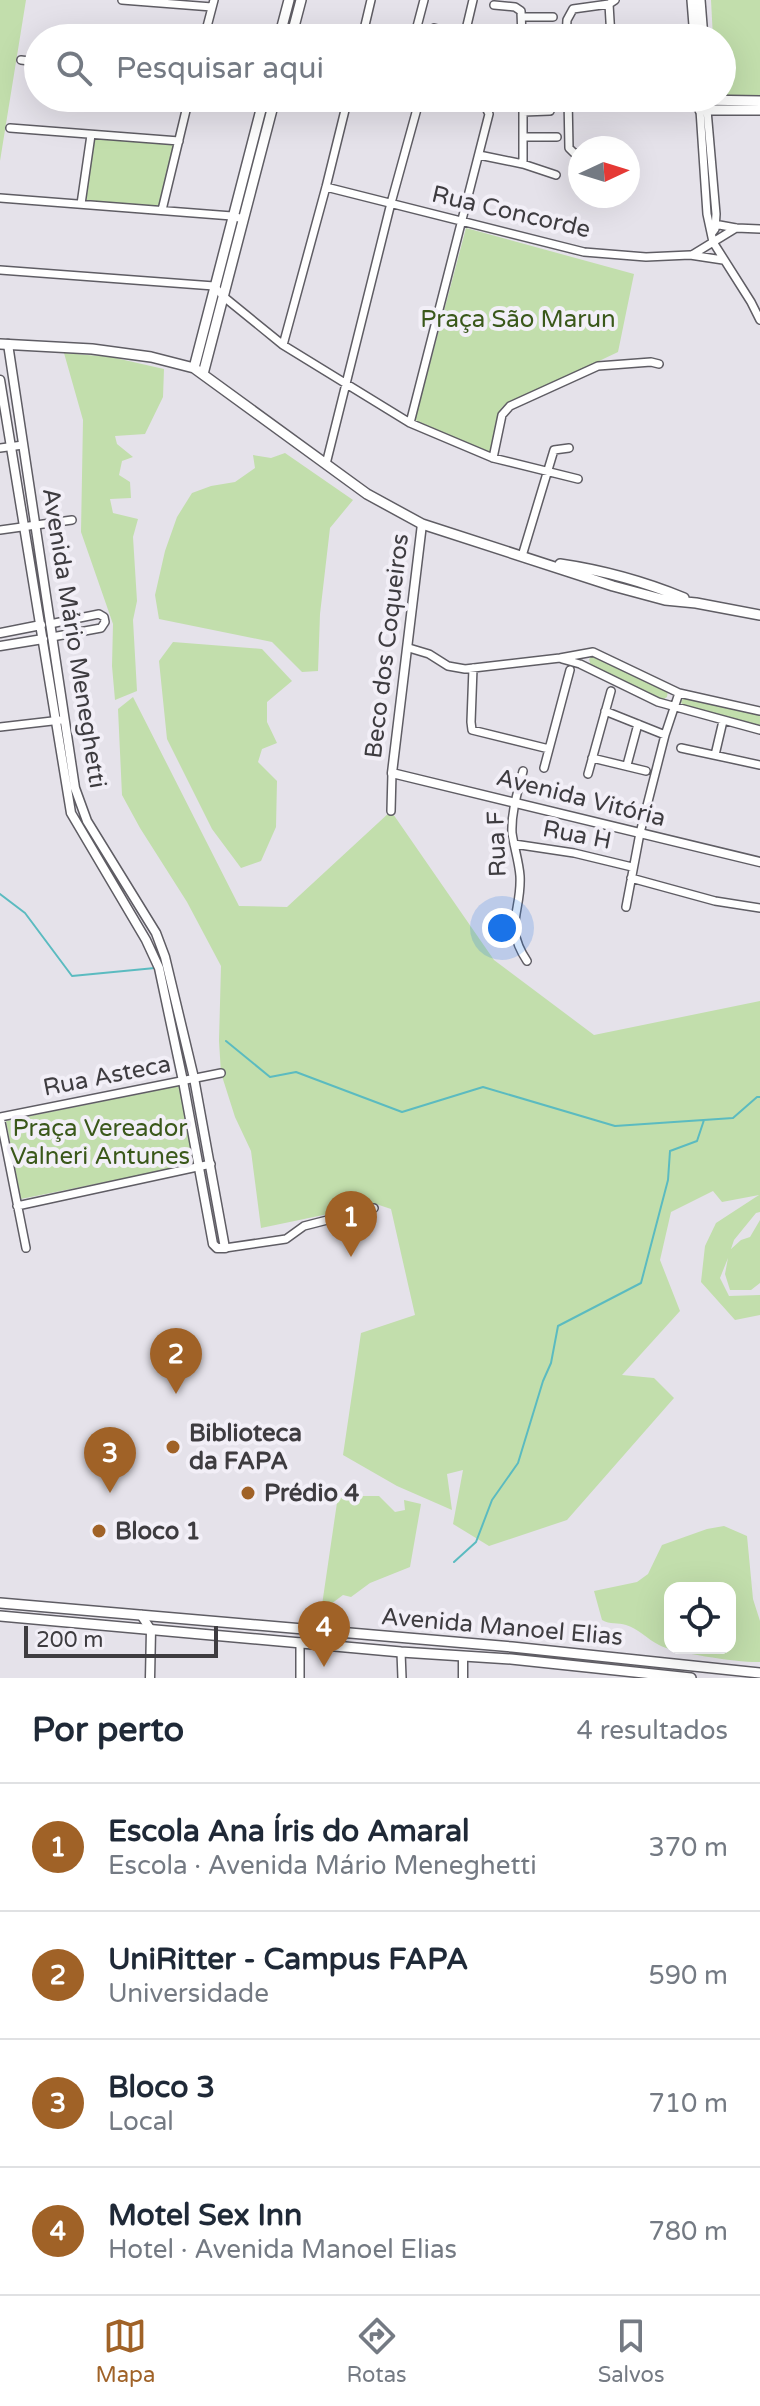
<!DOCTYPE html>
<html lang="pt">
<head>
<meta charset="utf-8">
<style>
  body { margin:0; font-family:"Varela Round",sans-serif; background:#f2f2f3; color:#1f2937 }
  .controls { position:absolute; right:24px; bottom:24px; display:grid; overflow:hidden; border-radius:16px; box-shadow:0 8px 32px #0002 }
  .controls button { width:72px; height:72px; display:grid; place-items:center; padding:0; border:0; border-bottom:2px solid #e0e1e3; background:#fff; color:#1f2937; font:40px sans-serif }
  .compass { position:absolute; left:568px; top:136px; width:72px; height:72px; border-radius:50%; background:#fff; box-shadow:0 8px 32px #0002; rotate:86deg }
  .scale { position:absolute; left:24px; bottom:20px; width:194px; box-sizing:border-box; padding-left:8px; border:4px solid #3e3c40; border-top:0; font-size:22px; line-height:28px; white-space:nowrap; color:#3e3c40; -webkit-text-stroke:6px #f2eff7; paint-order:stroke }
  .you { position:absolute; left:502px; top:928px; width:28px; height:28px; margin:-20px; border:6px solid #fff; border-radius:50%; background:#1a73e8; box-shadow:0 0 0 12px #1a73e833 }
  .badge { display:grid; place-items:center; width:52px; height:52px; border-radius:50%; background:#a06227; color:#fff; font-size:26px; font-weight:700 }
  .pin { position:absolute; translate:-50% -66px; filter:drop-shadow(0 2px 4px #0008) }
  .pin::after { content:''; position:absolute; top:42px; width:28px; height:24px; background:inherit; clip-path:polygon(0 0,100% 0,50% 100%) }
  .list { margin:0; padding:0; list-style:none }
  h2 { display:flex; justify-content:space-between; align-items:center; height:104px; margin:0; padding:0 32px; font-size:34px }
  h2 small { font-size:26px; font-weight:400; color:#747a83 }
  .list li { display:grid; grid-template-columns:52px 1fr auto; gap:24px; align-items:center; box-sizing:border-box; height:128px; padding:0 32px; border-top:2px solid #e0e1e3 }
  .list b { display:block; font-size:30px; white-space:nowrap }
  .list p { margin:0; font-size:26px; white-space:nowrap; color:#747a83 }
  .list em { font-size:26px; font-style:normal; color:#747a83 }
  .icon { flex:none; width:44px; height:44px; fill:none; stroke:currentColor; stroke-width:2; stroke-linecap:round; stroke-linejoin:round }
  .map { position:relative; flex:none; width:760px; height:1678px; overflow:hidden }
  .search { position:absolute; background:#fff; box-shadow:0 8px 32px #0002; left:24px; right:24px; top:24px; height:88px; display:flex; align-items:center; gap:20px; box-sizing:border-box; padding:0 28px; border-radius:44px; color:#747a83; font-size:30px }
  .sheet { height:616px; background:#fff }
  nav { display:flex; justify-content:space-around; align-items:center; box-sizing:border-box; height:112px; border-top:2px solid #e0e1e3; background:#fff; font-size:22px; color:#747a83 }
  nav a { display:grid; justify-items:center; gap:4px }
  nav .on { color:#a06227 }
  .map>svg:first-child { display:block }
  .green { fill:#c2deac; fill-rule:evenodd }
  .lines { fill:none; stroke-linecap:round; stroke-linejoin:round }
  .stream { stroke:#5bbbc0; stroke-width:2 }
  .minor-casing { stroke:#5f5d64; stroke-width:10 }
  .tertiary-casing { stroke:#5f5d64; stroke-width:11 }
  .secondary-casing { stroke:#5f5d64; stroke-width:12 }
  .minor { stroke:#fff; stroke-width:7 }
  .tertiary { stroke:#fff; stroke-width:8 }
  .secondary { stroke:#fff; stroke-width:9 }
  .poi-dot { fill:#a06227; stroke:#f2eff7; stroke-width:3 }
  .labels { text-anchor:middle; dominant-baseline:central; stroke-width:8; stroke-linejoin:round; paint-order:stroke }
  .street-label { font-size:24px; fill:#3e3c40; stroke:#f2eff7 }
  .park-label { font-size:24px; fill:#3a581a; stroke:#f2eff7 }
  .poi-label { font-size:24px; font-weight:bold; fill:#3e3c40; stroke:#f2eff7; text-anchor:start }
</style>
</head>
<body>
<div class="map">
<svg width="760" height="1678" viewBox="0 0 760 1678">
  <rect width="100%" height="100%" fill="#e5e2ea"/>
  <!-- green -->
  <path class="green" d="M0 0H26L0 161Z
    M711 0H760V96H722V38H713Z
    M94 139 175 144 159 207 86 202Z
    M466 228 634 274 618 352 502 407 490 453 415 420Z
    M64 353 111 357 164 369 163 397 145 434 115 436 117 444 133 457 122 461 119 475 130 482 131 498 110 499 113 513 138 519 133 537 137 601 133 620 137 691 115 700 112 666 113 624 81 532 83 420Z
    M285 453 353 500 330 528 320 614 318 671 302 672 272 642 159 619 155 595 165 551 177 517 192 493 211 486 235 482 255 468 253 455 271 458Z
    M173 642 262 649 292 681 267 702V722L277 743 262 749 258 762 277 781 276 827 261 861 241 868 212 829 167 739 159 661Z
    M594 655 668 691 667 697 662 700 591 666 589 659Z
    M133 697 239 906 287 907 391 811 494 960 594 1035 760 1001V1212L756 1213 734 1240 731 1249 741 1240 750 1237 760 1220V1283L751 1290H730L725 1274 728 1258 720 1278 729 1296 760 1295V1315L735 1320 701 1282 705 1246 716 1223 759 1195 722 1202 713 1191 671 1212 660 1260 680 1311 622 1375 654 1378 674 1398 567 1520 489 1546 453 1524 463 1470 447 1474 452 1510 397 1486 343 1455 361 1333 415 1315 391 1209 376 1204 261 1228 251 1151 235 1117 221 1073 219 1041 221 966 187 902 140 828 122 795 118 709Z
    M688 697 760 715V727L684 708 681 702 683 698Z
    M179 1086 195 1164 21 1199 6 1121Z
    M339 1489 350 1496H379L395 1512 405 1510 404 1500 421 1504 410 1567 370 1583 351 1597 343 1595 327 1607 322 1605Z
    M724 1526 747 1536 753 1599 760 1621V1662C742 1663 673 1653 659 1645 647 1639 639 1629 626 1625 618 1622 610 1625 602 1620L594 1591 637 1582 648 1574 662 1545 707 1529ZM670 1588H730V1648H670Z"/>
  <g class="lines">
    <!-- stream -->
    <path class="stream" d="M0 894 25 913 72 976 155 968
      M226 1041 270 1077 296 1072 402 1112 483 1087 615 1126 733 1118 757 1097H760
      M454 1562 476 1542 492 1500 518 1463 543 1381 551 1363 558 1326 641 1283 668 1180 670 1151 697 1141 704 1120"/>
    <defs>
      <path id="minor" d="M122 0 212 7
        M609 4 611 38
        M494 5 515 7 521 11 522 38
        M522 17H553
        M434 28 465 36
        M486 32H522
        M204 38 214 0
        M362 38 371 0
        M414 38 424 0
        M464 38 473 0
        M566 38 567 20 573 9 609 4 615 0
        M21 60 38 62
        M523 98V164
        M568 98 569 148 574 153H580
        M700 110 707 214 713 242 751 302 760 320
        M707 110 716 214 715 229 712 233
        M523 112 550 111
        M10 128 179 141
        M523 137H557
        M479 155 523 164 556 175
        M326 187 584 252 646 257 690 255 723 260
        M0 198 232 216 243 219
        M81 204 91 135
        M162 210 189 98
        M714 224 736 228 760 229
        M692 255 736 228
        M0 270 214 286 224 297 283 345 410 423 493 458 578 479
        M283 345 326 187 348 98
        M410 423 489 114 486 108 454 98
        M0 448 23 445
        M493 458 502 415 510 406 598 366 651 362 659 364
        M326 464 391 203 420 98
        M0 530 72 520
        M522 556 554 450 569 448
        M50 624 99 614 104 617 105 622 101 628 52 637
        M409 648 429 654 448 666 465 669 560 658 593 652 679 693 760 711
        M562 659 580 664 658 702 760 730
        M473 668 471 722 472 730 549 749
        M605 711 665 735
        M0 727 61 720
        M681 748 760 765
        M715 755 723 721
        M592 758 646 771
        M627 765 638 724
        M544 768 570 670
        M523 771C518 791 511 812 512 833 514 847 519 862 520 876 522 912 503 925 527 961
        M588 774 611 691
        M391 811 392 773
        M514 844 574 853 632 867
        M631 878 715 901 760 908
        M626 907 640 833 665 735 679 693
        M0 1117 221 1073
        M0 1117 26 1248
        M17 1206 211 1164
        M225 1248 286 1239 304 1226 374 1208
        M300 1642V1678
        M401 1652 402 1678"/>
      <path id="tertiary" d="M0 380 71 813 146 940 159 968 183 1081 213 1244 217 1248H225L194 1078 165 957 156 933 87 821 75 788 8 344
        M422 524 392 773 760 862
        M0 633 41 625
        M0 646 43 639
        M141 1615 151 1630 150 1678
        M463 1657V1678"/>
      <path id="secondary" d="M692 0 695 38
        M700 0 703 38
        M279 38 289 0
        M291 38 301 0
        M699 98 700 110H760
        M699 100 760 101
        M0 344 92 349 151 357 194 368 367 494 422 524 613 586 665 600 696 603 760 615
        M194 368 264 98
        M203 374 275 98
        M560 564C601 570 645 582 684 598
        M0 1603 512 1647 760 1673
        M0 1616 401 1652 511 1659 691 1678"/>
    </defs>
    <!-- minor casing -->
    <use href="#minor" class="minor-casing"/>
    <!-- tertiary casing -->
    <use href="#tertiary" class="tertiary-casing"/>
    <!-- secondary casing -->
    <use href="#secondary" class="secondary-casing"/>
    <!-- minor -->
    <use href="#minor" class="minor"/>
    <!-- tertiary -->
    <use href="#tertiary" class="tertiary"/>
    <!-- secondary -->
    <use href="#secondary" class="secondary"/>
  </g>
  <!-- markers -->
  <g class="poi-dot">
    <circle cx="173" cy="1447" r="8"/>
    <circle cx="248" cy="1493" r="8"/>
    <circle cx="99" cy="1531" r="8"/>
  </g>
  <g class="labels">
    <!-- street labels -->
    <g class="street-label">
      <text transform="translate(511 212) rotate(13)">Rua Concorde</text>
      <text transform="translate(74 638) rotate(81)">Avenida Mário Meneghetti</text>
      <text transform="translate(387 646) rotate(-83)">Beco dos Coqueiros</text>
      <text transform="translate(581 798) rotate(14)">Avenida Vitória</text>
      <text transform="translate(577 835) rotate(11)">Rua H</text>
      <text transform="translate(497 844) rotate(-92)">Rua F</text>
      <text transform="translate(107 1076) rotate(-11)">Rua Asteca</text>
      <text transform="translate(502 1627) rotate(5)">Avenida Manoel Elias</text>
    </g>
    <!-- park labels -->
    <g class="park-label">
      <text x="518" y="319">Praça São Marun</text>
      <text x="100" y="1128">Praça Vereador<tspan x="100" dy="28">Valneri Antunes</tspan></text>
    </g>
    <!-- poi labels -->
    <g class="poi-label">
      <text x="189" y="1433">Biblioteca<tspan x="189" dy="28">da FAPA</tspan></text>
      <text x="264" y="1493">Prédio 4</text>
      <text x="115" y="1531">Bloco 1</text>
    </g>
  </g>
</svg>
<div class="controls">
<button><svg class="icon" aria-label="locate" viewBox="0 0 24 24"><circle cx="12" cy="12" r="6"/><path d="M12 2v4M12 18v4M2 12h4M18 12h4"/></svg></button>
</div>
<svg class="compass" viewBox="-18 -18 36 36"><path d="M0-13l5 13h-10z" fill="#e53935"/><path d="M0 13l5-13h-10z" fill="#747a83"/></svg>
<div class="scale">200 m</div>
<div class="you"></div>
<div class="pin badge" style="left:351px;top:1257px">1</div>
<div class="pin badge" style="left:176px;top:1394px">2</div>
<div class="pin badge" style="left:110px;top:1493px">3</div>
<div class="pin badge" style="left:324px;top:1667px">4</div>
<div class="search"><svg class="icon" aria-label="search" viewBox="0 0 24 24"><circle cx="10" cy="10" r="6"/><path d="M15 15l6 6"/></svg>Pesquisar aqui</div>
</div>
<section class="sheet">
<h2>Por perto<small>4 resultados</small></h2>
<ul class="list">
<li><span class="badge">1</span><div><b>Escola Ana Íris do Amaral</b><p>Escola · Avenida Mário Meneghetti</p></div><em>370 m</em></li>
<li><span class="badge">2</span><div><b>UniRitter - Campus FAPA</b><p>Universidade</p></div><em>590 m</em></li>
<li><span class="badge">3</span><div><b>Bloco 3</b><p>Local</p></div><em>710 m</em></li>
<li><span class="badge">4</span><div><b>Motel Sex Inn</b><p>Hotel · Avenida Manoel Elias</p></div><em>780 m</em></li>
</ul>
</section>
<nav>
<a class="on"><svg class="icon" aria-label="map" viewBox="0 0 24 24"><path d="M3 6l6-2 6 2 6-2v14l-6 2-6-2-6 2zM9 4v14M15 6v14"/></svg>Mapa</a>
<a><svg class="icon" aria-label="directions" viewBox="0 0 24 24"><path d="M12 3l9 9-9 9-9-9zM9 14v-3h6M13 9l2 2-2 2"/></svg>Rotas</a>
<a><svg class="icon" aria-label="saved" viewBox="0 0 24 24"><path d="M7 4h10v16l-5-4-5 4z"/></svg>Salvos</a>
</nav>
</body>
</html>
